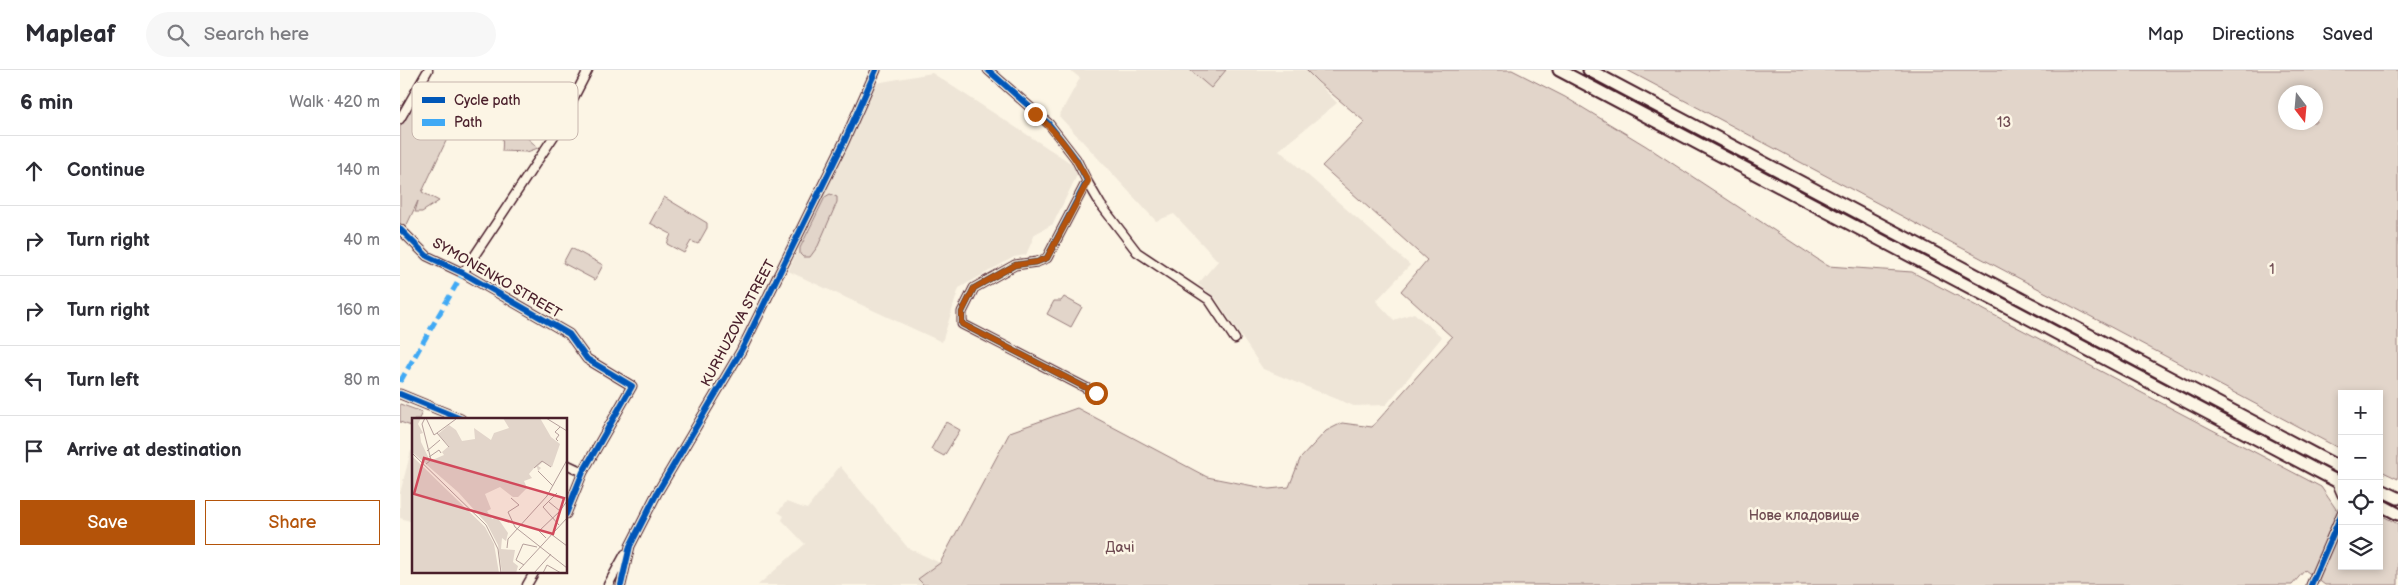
<!DOCTYPE html>
<html lang="en">
<head>
<meta charset="utf-8">
<style>
  body { margin:0; font-family:"Balsamiq Sans",sans-serif; background:#f7f7f7; color:#2b2b33 }
  .controls { position:absolute; right:15px; bottom:15px; display:grid; overflow:hidden; border-radius:0px; box-shadow:0 2px 8px #0003 }
  .controls button { width:45px; height:45px; display:grid; place-items:center; padding:0; border:0; border-bottom:1px solid #e1e1e2; background:#fff; color:#2b2b33; font:25px sans-serif }
  .compass { position:absolute; left:1878px; top:15px; width:45px; height:45px; border-radius:50%; background:#fff; box-shadow:0 2px 8px #0003; rotate:164deg }
  .stop { position:absolute; width:15px; height:15px; margin:-11px; border:4px solid #b45309; border-radius:50%; background:#fff }
  .stop.end { background:#b45309; border-color:#fff; box-shadow:0 1px 5px #0008 }
  .list { margin:0; padding:0; list-style:none }
  h2 { display:flex; justify-content:space-between; align-items:center; height:65px; margin:0; padding:0 20px; font-size:21px }
  h2 small { font-size:16px; font-weight:400; color:#7c7c81 }
  .list li { display:grid; grid-template-columns:32px 1fr auto; gap:15px; align-items:center; box-sizing:border-box; height:70px; padding:0 20px; border-top:1px solid #e1e1e2 }
  .list b { display:block; font-size:19px; white-space:nowrap }
  .list em { font-size:16px; font-style:normal; color:#7c7c81 }
  .actions { display:flex; gap:10px; padding:15px 20px }
  .actions a { flex:1; padding:11px 0; border:1px solid #b45309; border-radius:0px; text-align:center; font-size:18px; color:#b45309 }
  .actions .main { background:#b45309; color:#fff }
  .icon { flex:none; width:28px; height:28px; fill:none; stroke:currentColor; stroke-width:2; stroke-linecap:round; stroke-linejoin:round }
  .map { position:relative; flex:none; width:1998px; height:515px; overflow:hidden }
  header { display:flex; align-items:center; gap:30px; box-sizing:border-box; height:70px; padding:0 25px; background:#fff; border-bottom:1px solid #e1e1e2 }
  header strong { font-size:24px }
  nav { display:flex; gap:28px; margin-inline-start:auto; font-size:18px }
  .search { width:350px; height:45px; background:#f7f7f7; display:flex; align-items:center; gap:12px; box-sizing:border-box; padding:0 18px; border-radius:28px; color:#7c7c81; font-size:19px }
  main { display:flex }
  aside { flex:1; background:#fff }
  .map>svg:first-child { display:block }
  .built { fill:#eee5d7 }
  .green { fill:#e2d5ca; stroke:#967a7a; fill-rule:evenodd }
  .lines { fill:none; stroke-linecap:round; stroke-linejoin:round }
  .minor-casing { stroke:#4a1f2b; stroke-width:11 }
  .primary-casing { stroke:#4a1f2b; stroke-width:15 }
  .minor { stroke:#fcf5e5; stroke-width:8 }
  .primary { stroke:#fcf5e5; stroke-width:11 }
  .quiet { stroke:#3fa9f5; stroke-width:5; stroke-dasharray:10 5; stroke-linecap:butt }
  .cycleway-casing { stroke:#fcf5e5; stroke-width:9 }
  .cycleway { stroke:#0057b8; stroke-width:6 }
  .route { stroke:#b45309; stroke-width:6 }
  .labels { text-anchor:middle; dominant-baseline:central; stroke-width:5; stroke-linejoin:round; paint-order:stroke }
  .park-label { font-size:14px; fill:#704c53; stroke:#fcf5e5 }
  .street-label { font-size:14px; fill:#4a1f2b; stroke:#fcf5e5 }
  .inset-road { fill:none; stroke:#b59f9b; stroke-width:1 }
  .view { fill:#d1495b; fill-opacity:0.15; stroke:#d1495b; stroke-width:2.5 }
  .inset-edge { fill:none; stroke:#4a1f2b; stroke-width:2.5 }
  .key { fill:#fcf5e5; stroke:#c7b5ad; stroke-width:1 }
  .key-label { font-size:14px; fill:#4a1f2b }
</style>
</head>
<body>
<header>
<strong>Mapleaf</strong>
<div class="search"><svg class="icon" aria-label="search" viewBox="0 0 24 24"><circle cx="10" cy="10" r="6"/><path d="M15 15l6 6"/></svg>Search here</div>
<nav><a>Map</a><a>Directions</a><a>Saved</a></nav>
</header>
<main>
<aside>
<h2>6 min<small>Walk · 420 m</small></h2>
<ul class="list">
<li><svg class="icon" aria-label="ahead" viewBox="0 0 24 24"><path d="M12 20V5M6 11l6-6 6 6"/></svg><div><b>Continue</b></div><em>140 m</em></li>
<li><svg class="icon" aria-label="right" viewBox="0 0 24 24"><path d="M7 20v-9h11M14 6l5 5-5 5"/></svg><div><b>Turn right</b></div><em>40 m</em></li>
<li><svg class="icon" aria-label="right" viewBox="0 0 24 24"><path d="M7 20v-9h11M14 6l5 5-5 5"/></svg><div><b>Turn right</b></div><em>160 m</em></li>
<li><svg class="icon" aria-label="left" viewBox="0 0 24 24"><path d="M17 20v-9H6M10 6l-5 5 5 5"/></svg><div><b>Turn left</b></div><em>80 m</em></li>
<li><svg class="icon" aria-label="arrive" viewBox="0 0 24 24"><path d="M6 21V4h12l-3 4 3 4H6"/></svg><div><b>Arrive at destination</b></div></li>
</ul>
<div class="actions"><a class="main">Save</a><a>Share</a></div>
</aside>
<div class="map">
<svg width="1998" height="515" viewBox="0 0 1998 515">
  <rect width="100%" height="100%" fill="#fcf5e5"/>
  <filter id="ink" filterUnits="userSpaceOnUse"><feTurbulence type="fractalNoise" baseFrequency=".02" numOctaves="2"/><feDisplacementMap in="SourceGraphic" scale="10" xChannelSelector="R" yChannelSelector="G"/><feConvolveMatrix kernelMatrix="1 2 1 2 8 2 1 2 1" color-interpolation-filters="sRGB"/></filter>
  <g filter="url(#ink)">
    <!-- built -->
    <path class="built" d="M670 0H790L811 17 826 0H906L937 33 879 80 1010 195 976 231 994 250 1014 243 1042 267 986 335 954 336 863 299 816 229 798 214 818 191 774 144 756 151 659 46 680 8Z
      M532 3 680 99 653 154 635 164 626 185 614 187 559 218 542 272 388 201 476 13Z
      M11 381H14L13 452 0 448V423Z
      M440 396 508 478 540 493 531 515H358L405 474 382 450 384 446 378 442 386 432 407 439Z"/>
    <!-- green -->
    <path class="green" d="M790 0H826L811 18Z
      M906 0H1112L1165 27 1246 76 1428 196 1512 202 1921 417 1936 439H1942V496H1979V444L1998 454V515H1925L1905 500 1892 515H524L518 509 540 493 610 362 677 338 807 407 869 419 889 417 900 389 926 361 942 353 972 357 1052 267 1001 221 1027 190 922 96 965 52 918 12Z
      M1227 0H1998V409L1979 400V324H1942V380ZM1886 22H1916V52H1886Z
      M25 13 62 37 22 122 39 131 22 142H15L18 131 4 161 0 158V57Z
      M95 37 138 78 127 82 102 81C104 65 100 47 87 38Z
      M430 124 437 127V132L418 176 410 187H403L400 184V178L425 127Z
      M264 127 307 153V158L298 174 291 171 284 183 267 174 271 164 250 153Z
      M171 178 203 195 195 210 163 193Z
      M664 227 682 237 671 257 647 244 654 231H661Z
      M0 334 22 342 19 349H14V357L0 352Z
      M546 352 560 360 544 386 531 379Z"/>
    <g class="lines">
      <defs>
        <path id="minor" d="M588 0 649 54 676 89 687 111 647 188 637 192 615 195 574 218 562 242V254L696 323
          M0 49 28 0
          M687 111 701 135 737 182 809 230 835 269
          M0 159 27 186 63 203 169 264 187 289 232 316 183 402 166 444
          M63 203 154 66 188 0
          M0 324 61 349
          M166 394 183 402
          M1936 411 1942 425
          M127 515 135 501
          M208 515 225 484
          M221 515 230 476 257 423 341 281 444 72 476 0
          M1911 515 1942 443"/>
        <path id="primary" d="M1159 0 1942 414
          M1189 0 1942 399
          M1979 419 1998 428
          M1979 434 1998 444"/>
      </defs>
      <!-- minor casing -->
      <use href="#minor" class="minor-casing"/>
      <!-- primary casing -->
      <use href="#primary" class="primary-casing"/>
      <!-- minor -->
      <use href="#minor" class="minor"/>
      <!-- primary -->
      <use href="#primary" class="primary"/>
      <!-- quiet -->
      <path class="quiet" d="M0 312 63 203"/>
      <defs>
        <path id="cycleway" d="M588 0 649 54 676 89 687 111 647 188 637 192 615 195 574 218 562 242V254L696 323
          M0 159 27 186 63 203 169 264 187 289 232 316 183 402 166 444
          M0 324 61 349
          M221 515 230 476 257 423 341 281 444 72 476 0
          M1911 515 1942 443"/>
      </defs>
      <!-- cycleway casing -->
      <use href="#cycleway" class="cycleway-casing"/>
      <!-- cycleway -->
      <use href="#cycleway" class="cycleway"/>
    </g>
  </g>
  <g class="lines" filter="url(#ink)">
    <!-- route -->
    <path class="route" d="M635 44C658 62 674 85 688 111L647 188 637 192 615 195 574 218 562 242V254L696 323"/>
  </g>
  <g class="labels">
    <!-- park labels -->
    <g class="park-label">
      <text x="1604" y="52">13</text>
      <text x="1872" y="199">1</text>
      <text x="1404" y="445">Нове кладовище</text>
      <text x="720" y="477">Дачі</text>
    </g>
    <!-- street labels -->
    <g class="street-label">
      <text transform="translate(97 208) rotate(30)">SYMONENKO STREET</text>
      <text transform="translate(338 253) rotate(-62)">KURHUZOVA STREET</text>
    </g>
  </g>
  <!-- overview -->
  <g transform="translate(12 348)">
    <rect width="155" height="155" fill="#fcf5e5"/>
    <path d="M0 0H9L6 6 11 15 8 16 9 24 18 43 32 37 30 34 37 28 26 16 37 7 44 12 50 23 63 21 62 10 79 22 82 15 97 10 91 0H128L139 19 148 26 140 49 131 44 126 48 129 50 126 53 125 49 122 50 117 56 120 60 112 63 115 70 106 79H101L88 69 73 76 79 91 75 93 80 101 85 99 96 115 94 123 90 120 89 131 103 132 101 144 106 148 104 155H90L86 127 75 106 46 74 0 34ZM0 38 73 109 82 126 87 155H0Z" fill="#e2d5ca"/>
    <path class="inset-road" d="M13 0 10 6 19 42 14 46M14 0 22 17 25 15M134 0 155 13M146 23 144 21 147 17 143 14 148 9M37 29 25 15 44 1M15 33 28 22M0 35 74 107 86 131 89 155M17 39 27 32 29 35M122 50 130 43 139 49M126 53 141 68M145 75 131 89 147 107M99 80 107 87 96 94 103 109 155 150M137 84 148 93 155 83M139 116 155 128M134 120 127 113 148 93M95 130 96 121 135 78 155 42M112 147 104 142 111 126 125 129M107 152 155 100M122 155 139 136M131 155 135 147 149 155"/>
    <path class="view" d="M12 40 152 80 141 116 2 76Z"/>
    <rect width="155" height="155" class="inset-edge"/>
  </g>
  <!-- legend -->
  <rect x="12" y="12" width="166" height="58" rx="8" class="key"/>
  <rect x="22" y="27" width="23" height="6" fill="#0057b8"/>
  <rect x="22" y="49" width="23" height="7" fill="#3fa9f5"/>
  <g class="key-label">
    <text x="54" y="35">Cycle path</text>
    <text x="54" y="57">Path</text>
  </g>
</svg>
<div class="controls">
<button>+</button>
<button>−</button>
<button><svg class="icon" aria-label="locate" viewBox="0 0 24 24"><circle cx="12" cy="12" r="6"/><path d="M12 2v4M12 18v4M2 12h4M18 12h4"/></svg></button>
<button><svg class="icon" aria-label="layers" viewBox="0 0 24 24"><path d="M12 4l9 5-9 5-9-5zM3 14l9 5 9-5"/></svg></button>
</div>
<svg class="compass" viewBox="-18 -18 36 36"><path d="M0-13l5 13h-10z" fill="#e53935"/><path d="M0 13l5-13h-10z" fill="#7c7c81"/></svg>
<div class="stop" style="left:696px;top:323px"></div>
<div class="stop end" style="left:635px;top:44px"></div>
</div>
</main>
</body>
</html>
